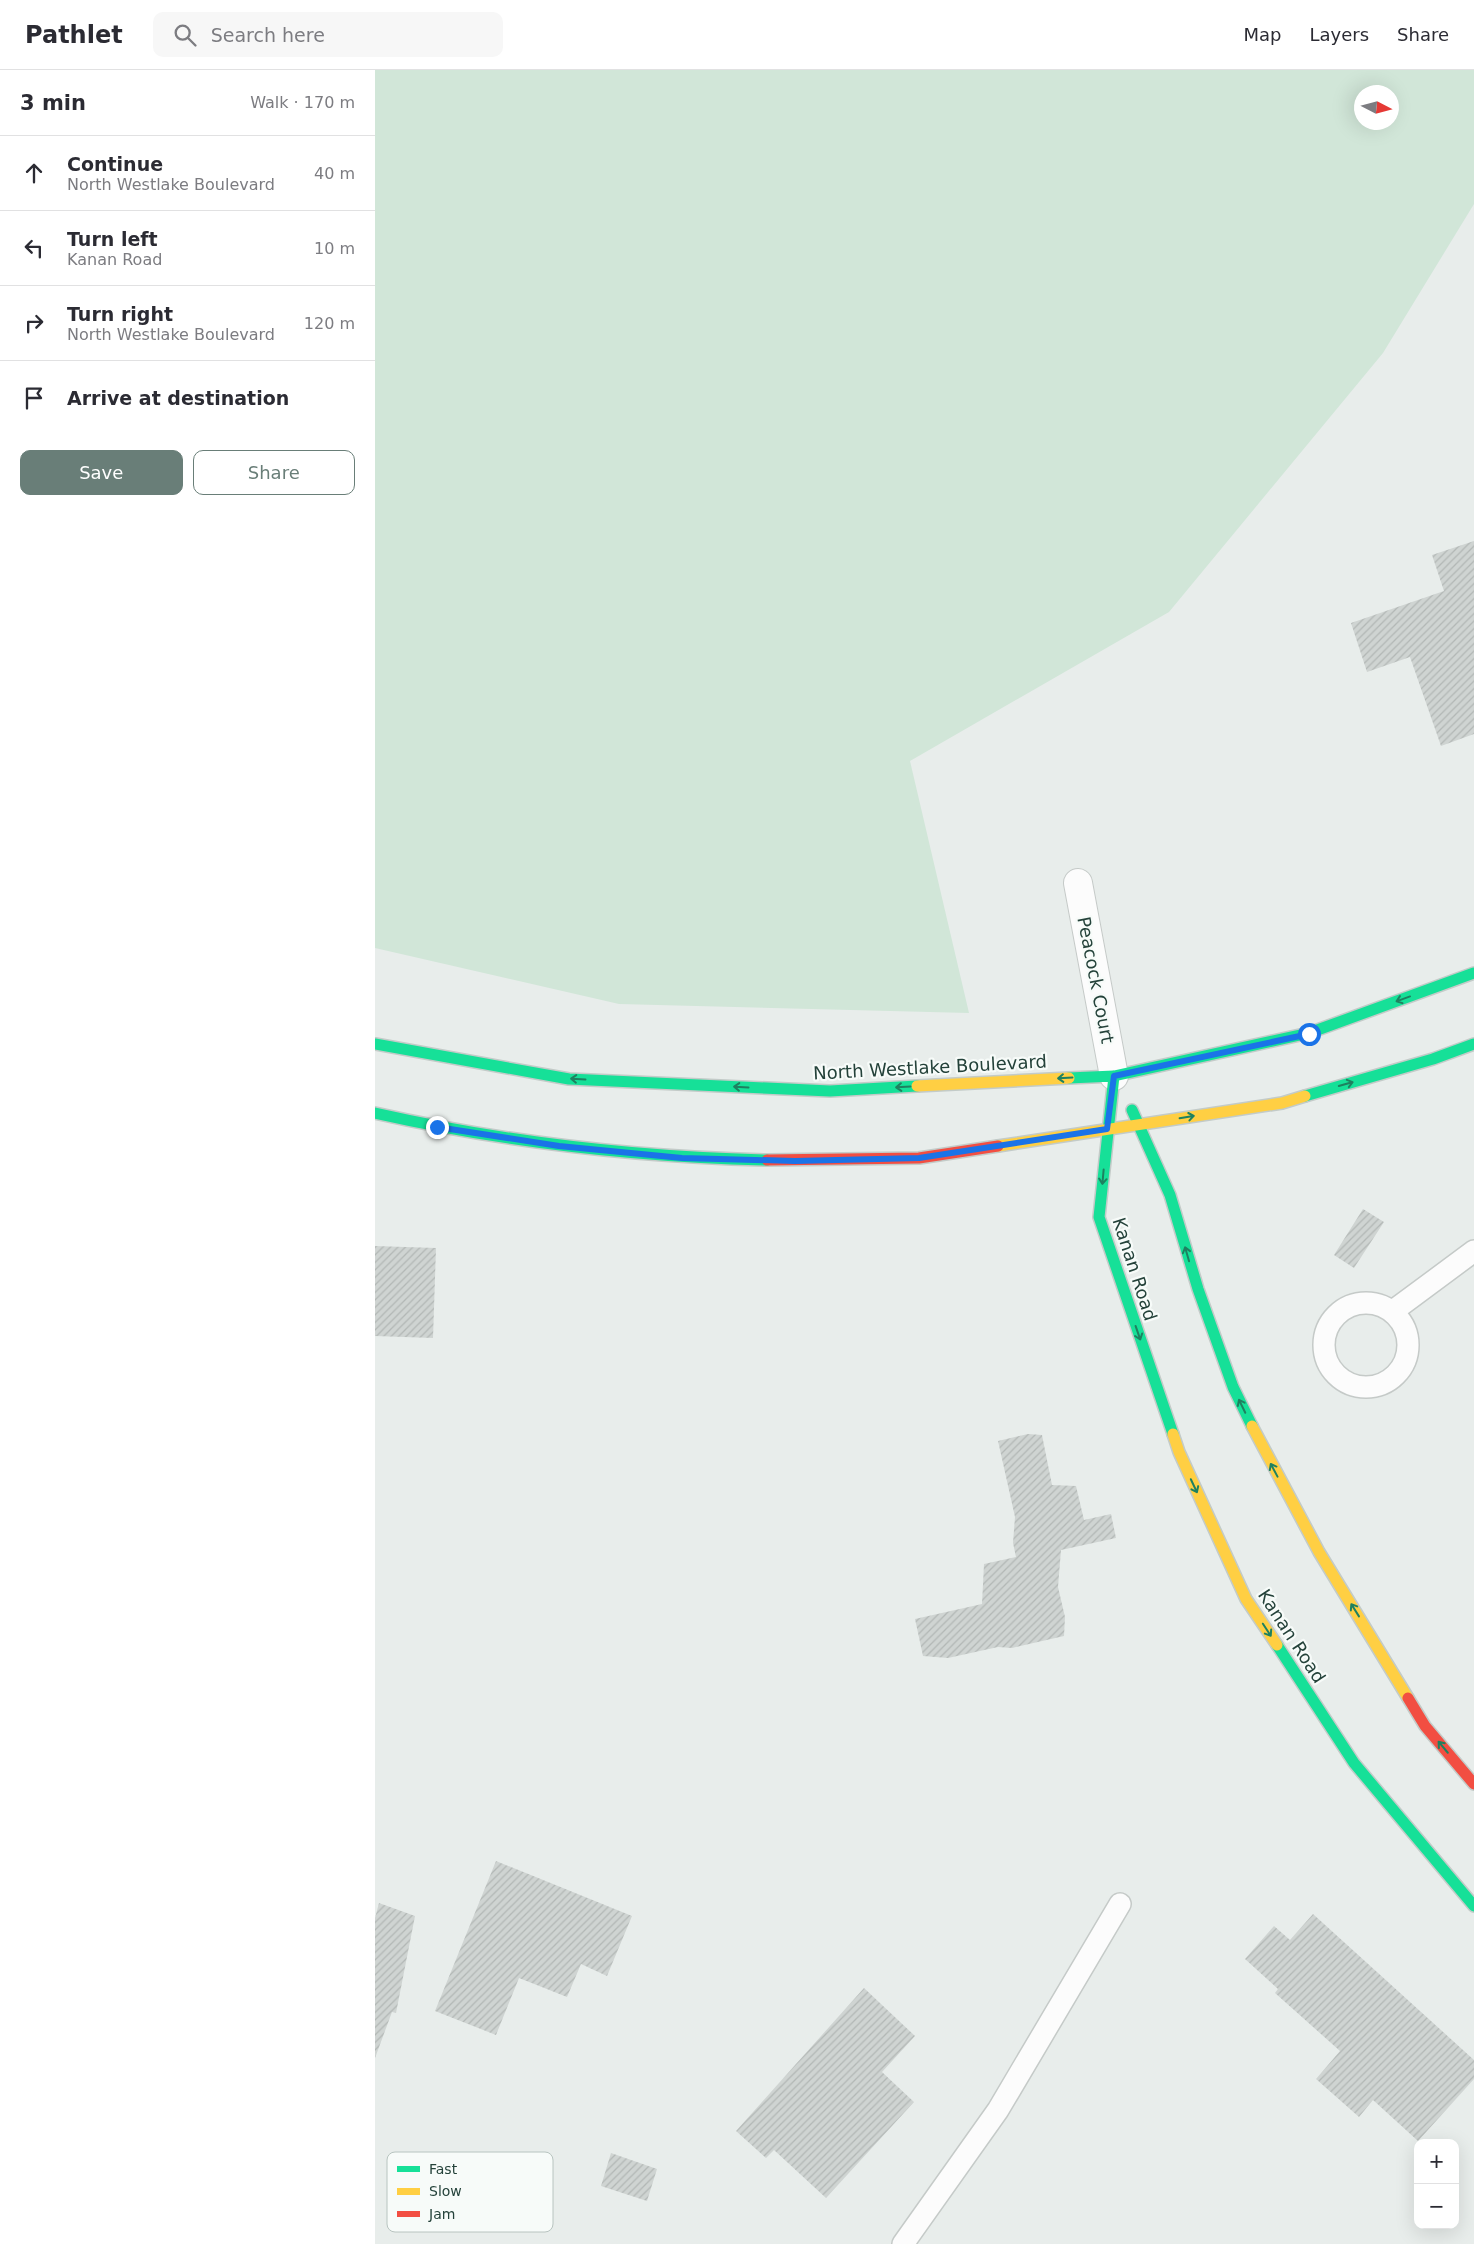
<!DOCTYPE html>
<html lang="en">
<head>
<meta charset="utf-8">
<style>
  body { margin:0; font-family:"DejaVu Sans",sans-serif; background:#f7f7f7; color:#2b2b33 }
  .controls { position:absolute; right:15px; bottom:15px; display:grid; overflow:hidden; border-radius:10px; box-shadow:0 5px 20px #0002 }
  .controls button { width:45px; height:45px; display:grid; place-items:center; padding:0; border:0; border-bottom:1px solid #e1e1e2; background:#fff; color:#2b2b33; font:25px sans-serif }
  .compass { position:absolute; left:979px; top:15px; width:45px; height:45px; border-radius:50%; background:#fff; box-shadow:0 5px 20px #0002; rotate:96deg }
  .stop { position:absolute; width:15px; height:15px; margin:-11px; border:4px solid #1a73e8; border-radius:50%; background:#fff }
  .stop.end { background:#1a73e8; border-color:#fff; box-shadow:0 1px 5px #0008 }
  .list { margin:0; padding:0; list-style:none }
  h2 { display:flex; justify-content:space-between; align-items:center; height:65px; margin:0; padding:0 20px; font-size:21px }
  h2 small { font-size:16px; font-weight:400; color:#7c7c81 }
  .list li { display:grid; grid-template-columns:32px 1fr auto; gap:15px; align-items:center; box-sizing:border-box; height:75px; padding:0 20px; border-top:1px solid #e1e1e2 }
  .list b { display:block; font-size:19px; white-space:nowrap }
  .list p { margin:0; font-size:16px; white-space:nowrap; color:#7c7c81 }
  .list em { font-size:16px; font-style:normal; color:#7c7c81 }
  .actions { display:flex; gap:10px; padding:15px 20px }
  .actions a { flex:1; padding:11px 0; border:1px solid #697e78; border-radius:10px; text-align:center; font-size:18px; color:#697e78 }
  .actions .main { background:#697e78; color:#fff }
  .icon { flex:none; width:28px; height:28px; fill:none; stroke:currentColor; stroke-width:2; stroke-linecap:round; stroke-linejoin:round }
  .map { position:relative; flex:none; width:1099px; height:2174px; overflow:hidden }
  header { display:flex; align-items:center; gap:30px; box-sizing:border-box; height:70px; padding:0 25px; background:#fff; border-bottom:1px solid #e1e1e2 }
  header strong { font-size:24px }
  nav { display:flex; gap:28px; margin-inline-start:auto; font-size:18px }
  .search { width:350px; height:45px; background:#f7f7f7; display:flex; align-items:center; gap:12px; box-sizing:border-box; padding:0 18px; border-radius:10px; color:#7c7c81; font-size:19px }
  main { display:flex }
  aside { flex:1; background:#fff }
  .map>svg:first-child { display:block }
  .green { fill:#d1e6d8; fill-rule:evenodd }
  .building { fill:url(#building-hatch) }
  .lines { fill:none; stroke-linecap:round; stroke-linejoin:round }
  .lane-casing { stroke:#c5cac8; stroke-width:24 }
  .street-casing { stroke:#c5cac8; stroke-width:30 }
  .fast-casing { stroke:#c3cbc8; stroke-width:14 }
  .slow-casing { stroke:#c3cbc8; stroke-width:14 }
  .jam-casing { stroke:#c3cbc8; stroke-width:14 }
  .lane { stroke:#fcfcfc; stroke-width:21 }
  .street { stroke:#fcfcfc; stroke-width:28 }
  .fast { stroke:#16e098; stroke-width:11 }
  .slow { stroke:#ffcf43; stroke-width:11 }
  .jam { stroke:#f24e42; stroke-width:11 }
  .oneway { stroke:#1e8160 }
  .route { stroke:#1a73e8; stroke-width:6 }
  .labels { text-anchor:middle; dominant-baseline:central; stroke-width:4.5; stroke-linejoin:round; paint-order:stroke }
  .street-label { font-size:18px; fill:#24423a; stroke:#f7fbf9 }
  .key { fill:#f7fbf9; stroke:#b8c4c0; stroke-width:1 }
  .key-label { font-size:14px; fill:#24423a }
</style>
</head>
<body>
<header>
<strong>Pathlet</strong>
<div class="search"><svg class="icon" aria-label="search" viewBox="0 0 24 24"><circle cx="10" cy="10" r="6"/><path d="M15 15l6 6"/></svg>Search here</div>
<nav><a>Map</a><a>Layers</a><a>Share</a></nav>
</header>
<main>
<aside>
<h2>3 min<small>Walk · 170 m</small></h2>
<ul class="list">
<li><svg class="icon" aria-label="ahead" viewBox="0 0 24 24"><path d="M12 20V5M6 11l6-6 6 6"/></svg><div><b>Continue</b><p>North Westlake Boulevard</p></div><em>40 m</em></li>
<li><svg class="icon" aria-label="left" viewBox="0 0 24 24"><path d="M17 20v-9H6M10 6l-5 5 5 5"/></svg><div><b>Turn left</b><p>Kanan Road</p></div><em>10 m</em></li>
<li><svg class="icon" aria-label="right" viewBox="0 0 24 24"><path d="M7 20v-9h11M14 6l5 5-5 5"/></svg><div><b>Turn right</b><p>North Westlake Boulevard</p></div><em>120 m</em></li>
<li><svg class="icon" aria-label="arrive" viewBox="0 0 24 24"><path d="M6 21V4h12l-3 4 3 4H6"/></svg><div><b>Arrive at destination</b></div></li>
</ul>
<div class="actions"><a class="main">Save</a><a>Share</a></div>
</aside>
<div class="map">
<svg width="1099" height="2174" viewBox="0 0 1099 2174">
  <defs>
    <pattern id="building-hatch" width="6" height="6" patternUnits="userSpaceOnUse" patternTransform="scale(1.25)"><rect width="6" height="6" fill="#cfd4d2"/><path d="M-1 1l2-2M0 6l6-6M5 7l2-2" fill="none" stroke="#b2b7b5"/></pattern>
  </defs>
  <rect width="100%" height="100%" fill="#e8edeb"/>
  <!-- green -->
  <path class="green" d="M0 0H1099V134L1008 283 794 542 535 691 594 943 244 934 0 878ZM986 22H1016V52H986Z"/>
  <!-- building -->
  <path class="building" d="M1099 471V664L1066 676 1035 587 992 602 976 553 1069 521 1057 485Z
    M988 1139 1009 1152 979 1198 959 1185Z
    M0 1176 61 1178 58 1268 0 1266Z
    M653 1364 667 1365 677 1415 701 1416 709 1450 736 1444 741 1468 686 1480 683 1517 690 1547 689 1566 637 1578 623 1577 573 1588 548 1586 540 1549 607 1534 609 1494 641 1487 638 1473 640 1447 623 1371Z
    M121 1791 257 1846 232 1906 206 1894 192 1927 144 1908 121 1965 60 1941Z
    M4 1833 40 1846 21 1943 17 1942 0 1988V1848Z
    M938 1844 1099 1990V2009L1043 2071 998 2030 984 2047 941 2009 965 1981 900 1923 903 1919 870 1889 899 1856 915 1870Z
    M489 1918 540 1966 507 2002 539 2032 451 2128 399 2080 391 2088 361 2061Z
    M236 2083 282 2099 272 2131 226 2116Z"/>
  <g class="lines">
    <defs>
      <path id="lane" d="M949 1275a42 42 0 1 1 84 0a42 42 0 1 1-84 0Z
        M1018 1241 1099 1181
        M528 2174 623 2040 745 1834"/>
      <path id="street" d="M703 813 739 1006"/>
      <path id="fast" d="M0 974 194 1009 455 1021 542 1016
        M739 1006 724 1147 798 1364
        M694 1008 739 1006 934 963 1099 903
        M930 1026 1058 989 1099 974
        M757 1040 795 1125 823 1219 858 1317 877 1356
        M0 1043C129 1072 260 1087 392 1090
        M902 1575 979 1693 1099 1836"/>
      <path id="slow" d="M542 1016 694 1008
        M623 1076 907 1033 930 1026
        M877 1356 944 1482 1033 1628
        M798 1364 804 1382 871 1529 902 1575"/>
      <path id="jam" d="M392 1090 544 1088 623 1076
        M1033 1628 1050 1656 1099 1714"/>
    </defs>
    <!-- lane casing -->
    <use href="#lane" class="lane-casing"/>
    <!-- street casing -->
    <use href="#street" class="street-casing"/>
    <!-- fast casing -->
    <use href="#fast" class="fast-casing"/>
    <!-- slow casing -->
    <use href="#slow" class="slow-casing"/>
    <!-- jam casing -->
    <use href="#jam" class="jam-casing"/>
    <!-- lane -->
    <use href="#lane" class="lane"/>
    <!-- street -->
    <use href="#street" class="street"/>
    <!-- fast -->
    <use href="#fast" class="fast"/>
    <!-- slow -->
    <use href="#slow" class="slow"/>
    <!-- jam -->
    <use href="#jam" class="jam"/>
  </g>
  <!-- one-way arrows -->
  <defs><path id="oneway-shaft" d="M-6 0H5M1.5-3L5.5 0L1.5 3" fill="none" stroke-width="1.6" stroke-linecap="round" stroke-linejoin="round" transform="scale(1.25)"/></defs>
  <g class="oneway">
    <use href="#oneway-shaft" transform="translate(1028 929) rotate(160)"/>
    <use href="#oneway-shaft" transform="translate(690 1008) rotate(177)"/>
    <use href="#oneway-shaft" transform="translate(203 1009) rotate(-177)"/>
    <use href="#oneway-shaft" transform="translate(971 1014) rotate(-16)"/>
    <use href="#oneway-shaft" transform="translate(366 1017) rotate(-177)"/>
    <use href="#oneway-shaft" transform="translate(528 1017) rotate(177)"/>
    <use href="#oneway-shaft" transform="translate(812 1047) rotate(-9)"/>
    <use href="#oneway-shaft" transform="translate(728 1107) rotate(95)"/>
    <use href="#oneway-shaft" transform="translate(812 1184) rotate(-106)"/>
    <use href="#oneway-shaft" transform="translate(763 1263) rotate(71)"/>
    <use href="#oneway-shaft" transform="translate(867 1336) rotate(-116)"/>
    <use href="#oneway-shaft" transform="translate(899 1400) rotate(-118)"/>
    <use href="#oneway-shaft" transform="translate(819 1416) rotate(65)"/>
    <use href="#oneway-shaft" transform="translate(980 1540) rotate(-122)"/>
    <use href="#oneway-shaft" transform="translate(892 1560) rotate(57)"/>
    <use href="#oneway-shaft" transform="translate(1068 1677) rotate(-130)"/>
  </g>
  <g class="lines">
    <!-- route -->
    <path class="route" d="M62 1057 184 1076 307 1088 420 1091 544 1088 732 1059 739 1006 934 964"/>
  </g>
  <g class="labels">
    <!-- street labels -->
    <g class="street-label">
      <text transform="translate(721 910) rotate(79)">Peacock Court</text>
      <text transform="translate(555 997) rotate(-3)">North Westlake Boulevard</text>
      <text transform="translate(760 1199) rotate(72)">Kanan Road</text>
      <text transform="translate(917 1566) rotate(57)">Kanan Road</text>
    </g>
  </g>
  <!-- legend -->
  <rect x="12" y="2082" width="166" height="80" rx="8" class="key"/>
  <rect x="22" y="2096" width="23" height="6" fill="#16e098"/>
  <rect x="22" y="2118" width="23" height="7" fill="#ffcf43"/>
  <rect x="22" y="2141" width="23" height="6" fill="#f24e42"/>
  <g class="key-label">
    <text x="54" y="2104">Fast</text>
    <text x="54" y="2126">Slow</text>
    <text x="54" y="2149">Jam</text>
  </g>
</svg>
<div class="controls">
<button>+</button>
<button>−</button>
</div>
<svg class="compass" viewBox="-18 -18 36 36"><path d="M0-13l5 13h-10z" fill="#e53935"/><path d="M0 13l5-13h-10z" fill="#7c7c81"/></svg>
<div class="stop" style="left:934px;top:964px"></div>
<div class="stop end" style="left:62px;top:1057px"></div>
</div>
</main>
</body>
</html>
